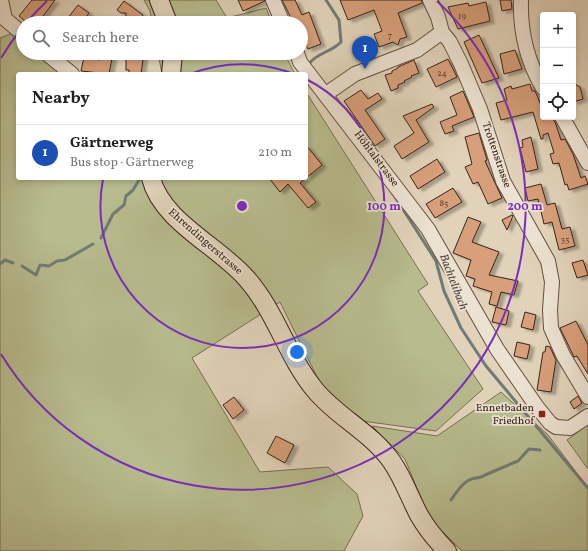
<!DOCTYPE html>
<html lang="en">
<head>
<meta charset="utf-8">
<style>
  body { margin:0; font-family:Vollkorn,serif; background:#f2f2f2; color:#222 }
  .controls { position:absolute; right:12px; top:12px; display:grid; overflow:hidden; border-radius:4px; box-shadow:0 2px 6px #0003 }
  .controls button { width:36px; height:36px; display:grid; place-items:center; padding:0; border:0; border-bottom:1px solid #e0e0e0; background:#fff; color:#222; font:20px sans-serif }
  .you { position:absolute; left:297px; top:352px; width:14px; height:14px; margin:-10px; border:3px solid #fff; border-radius:50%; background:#1a73e8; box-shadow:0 0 0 6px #1a73e833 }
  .badge { display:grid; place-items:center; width:26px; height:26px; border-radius:50%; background:#8f2418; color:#fff; font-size:13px; font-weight:700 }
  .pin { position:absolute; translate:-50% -33px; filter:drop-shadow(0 1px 2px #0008) }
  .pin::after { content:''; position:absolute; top:21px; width:14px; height:12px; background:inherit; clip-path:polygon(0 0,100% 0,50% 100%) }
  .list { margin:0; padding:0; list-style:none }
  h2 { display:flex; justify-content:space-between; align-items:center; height:52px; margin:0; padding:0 16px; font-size:17px }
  h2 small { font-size:13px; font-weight:400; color:#767676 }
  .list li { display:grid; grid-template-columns:26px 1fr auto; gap:12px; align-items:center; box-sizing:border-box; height:56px; padding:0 16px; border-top:1px solid #e0e0e0 }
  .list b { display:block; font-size:15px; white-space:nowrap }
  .list p { margin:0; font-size:13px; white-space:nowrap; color:#767676 }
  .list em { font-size:13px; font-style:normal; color:#767676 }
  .icon { flex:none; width:22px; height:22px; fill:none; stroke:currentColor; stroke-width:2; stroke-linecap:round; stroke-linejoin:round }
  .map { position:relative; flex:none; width:588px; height:551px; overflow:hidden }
  .search { position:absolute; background:#fff; box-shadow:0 2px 6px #0003; left:16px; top:16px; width:292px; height:44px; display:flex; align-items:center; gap:10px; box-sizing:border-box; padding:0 14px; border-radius:22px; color:#767676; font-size:15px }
  .panel { position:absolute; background:#fff; box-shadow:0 2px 6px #0003; left:16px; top:72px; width:292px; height:108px; border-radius:4px }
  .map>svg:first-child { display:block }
  .green { fill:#b7bb8d; stroke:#796e52 }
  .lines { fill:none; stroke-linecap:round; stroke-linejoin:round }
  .stream { stroke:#717b76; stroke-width:3 }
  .building { fill:#d79f7a; stroke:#3b2217; filter:url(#shadow) }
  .minor-casing { stroke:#644e40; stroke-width:16 }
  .major-casing { stroke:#3b2217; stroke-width:20 }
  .minor { stroke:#ece2d2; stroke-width:14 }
  .major { stroke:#e1d3ba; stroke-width:18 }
  .ring { fill:none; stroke:#7b2cbf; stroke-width:2 }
  .poi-dot { fill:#8f2418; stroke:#ece2d2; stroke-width:1.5 }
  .labels { text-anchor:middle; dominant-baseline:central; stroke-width:3.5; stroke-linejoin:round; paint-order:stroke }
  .number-label { font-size:9px; fill:#624130 }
  .street-label { font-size:11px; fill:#3b2217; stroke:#ece2d2 }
  .poi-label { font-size:11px; fill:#3b2217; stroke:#ece2d2; text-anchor:end }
  .water-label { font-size:12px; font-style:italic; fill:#52473e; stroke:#ece2d2 }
  .centre { fill:#7b2cbf; stroke:#ece2d2; stroke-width:2 }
  .ring-label { font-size:12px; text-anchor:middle; font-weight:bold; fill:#7b2cbf; stroke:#ece2d2; stroke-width:3.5; stroke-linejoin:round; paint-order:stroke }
</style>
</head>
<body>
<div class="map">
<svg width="588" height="551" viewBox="0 0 588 551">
  <defs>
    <filter id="shadow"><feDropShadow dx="4.5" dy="2.5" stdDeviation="1" flood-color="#0004"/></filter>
  </defs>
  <rect width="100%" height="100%" fill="#e1d3ba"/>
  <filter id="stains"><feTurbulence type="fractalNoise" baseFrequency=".005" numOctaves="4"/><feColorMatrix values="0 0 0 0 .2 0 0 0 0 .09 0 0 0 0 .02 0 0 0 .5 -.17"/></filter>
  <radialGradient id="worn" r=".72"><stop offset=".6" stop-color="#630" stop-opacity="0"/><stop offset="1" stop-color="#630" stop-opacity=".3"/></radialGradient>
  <!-- green -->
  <path class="green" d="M144 0H216L227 18 266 8 272 23H152L150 11Z
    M23 29V53H55L77 70 79 74H18V178H306V92L428 284 418 291 483 389 436 431 362 421 322 387 280 302 192 358 260 472 328 467 357 494 363 516 344 551H0V38Z
    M158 53H284L295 74H162Z
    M501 392 548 435 588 488V551H462L429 518 405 459 372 426 437 436Z
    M588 424V469L567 440Z"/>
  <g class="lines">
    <!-- stream -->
    <path class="stream" d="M309 64C316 53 332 52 341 42L339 20 326 0
      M392 192 436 261 444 291 461 328 486 366 588 488
      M101 238 113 214 124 205 126 196 133 190 139 180
      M0 264 5 260 13 263
      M22 266 36 275 40 265 49 266 57 261 65 260 93 244
      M451 500C456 493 461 484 469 480 474 477 480 479 485 475L518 461 529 449 540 450"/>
  </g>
  <!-- building -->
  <path class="building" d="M32 0H55L38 23H27L19 16Z
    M238 0H265V1L243 11Z
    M282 0H295L302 15 309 12 321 44 308 49 301 35V23H291L292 20Z
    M340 0H422V3L398 13 407 37 400 39 398 45 393 42 379 47 374 34 382 31 374 10 348 20Z
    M500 0H511L512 9 502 11Z
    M124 1 143 15 137 23H131L126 19V13H121L117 10Z
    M486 2 490 21 458 29 448 7 468 3 469 6Z
    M78 5 89 13 82 23H72L67 19Z
    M479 35 499 78 482 83 464 42Z
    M515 50 522 69 504 74 500 54Z
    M101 53H113L109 74 81 71 84 57 100 60Z
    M126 53H144L141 74H129V70H126Z
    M448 59 457 77 436 87 427 69Z
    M414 60 419 73 411 76 412 77 404 81 405 82 398 85V88L391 91 385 75 392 73V71L398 68V67Z
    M573 83 580 87 583 99 573 102Z
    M530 84 532 91H535L541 105 543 104V120L551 117 555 122 561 140 565 139 573 154 581 178 585 176 588 184 569 190 567 184 565 185 559 163 553 164 550 154 554 153 548 133 543 135V139H541L533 112 501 120 496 103 507 100 504 89 511 86 512 89Z
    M361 90 368 99 378 93 382 99 365 110 385 139 375 146 344 101Z
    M463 91 474 117 452 126 454 131 445 134 440 122 457 115 450 97Z
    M432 104 434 107 416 120 429 142 402 159 394 146 414 133 403 116Z
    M479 133 487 160 485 161 502 198 488 204 478 182 473 184 465 167 472 164 465 137Z
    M531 137 538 169 526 172 520 148 523 147 522 140Z
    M306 145 322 165 300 183 316 202 308 208 288 184 280 192 269 178H306Z
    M437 159 445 172 418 189 410 176Z
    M541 184 547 205 555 203 562 229 570 227 575 246 559 250 552 222 544 224 538 199 528 201 525 188Z
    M453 188 462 202 435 218 426 204Z
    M512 215 513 216 507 230 502 220Z
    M468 217 481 222 472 242 499 252 489 275 518 281 514 295 501 292 497 306 489 304 492 292 473 286 475 279 466 276 471 260 453 253Z
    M583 260 588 275 577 278 572 263Z
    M496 307 509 311 506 325 492 322Z
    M525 312 536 315 533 330 521 327Z
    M576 321 588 345V374L577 356 574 357 560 328Z
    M517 342 530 345 527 359 514 356Z
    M546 346 550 347 556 360 551 392 537 390 543 352H545Z
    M578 396 582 403 574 409 570 402Z
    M234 397 244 410 233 419 223 405Z
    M276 436 294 445 285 463 267 453Z"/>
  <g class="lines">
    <defs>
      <path id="minor" d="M1 0 5 19 23 34
        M273 0 283 23
        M430 0 438 17 442 32 450 42 461 64 480 109 503 181 548 261 552 282 550 310 551 328 563 355 588 397
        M521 0C520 31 527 61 543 88
        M46 53 72 74
        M297 53 300 62 428 229 497 349 537 407 550 423 556 427 570 428 588 416
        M326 94 355 74 417 50 442 32
        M562 117 588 163"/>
      <path id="major" d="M159 0 168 23
        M171 74 173 53
        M151 178C162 222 219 246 247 279 276 312 287 356 315 390 337 417 371 432 392 462 403 478 410 498 419 515 427 529 436 540 447 551"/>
    </defs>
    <!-- minor casing -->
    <use href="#minor" class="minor-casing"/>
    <!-- major casing -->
    <use href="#major" class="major-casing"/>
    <!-- minor -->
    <use href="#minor" class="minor"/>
    <!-- major -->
    <use href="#major" class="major"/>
  </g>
  <!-- distance rings -->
  <g class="ring">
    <path d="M190 74A142 142 0 0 1 294 74M306 79A142 142 0 1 1 103 179"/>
    <path d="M1 58A283 283 0 0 1 22 28M27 22A283 283 0 0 1 47 1M437 1A283 283 0 1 1 1 354"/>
  </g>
  <!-- markers -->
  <rect class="poi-dot" x="538" y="410" width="8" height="8" rx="2"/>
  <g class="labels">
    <!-- number labels -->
    <g class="number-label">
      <text x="462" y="16">19</text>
      <text x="390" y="35">7</text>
      <text x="442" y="73">24</text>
      <text x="444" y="203">85</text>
      <text x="565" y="239">35</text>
    </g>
    <!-- street labels -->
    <g class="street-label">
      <text transform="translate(496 155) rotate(71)">Trottenstrasse</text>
      <text transform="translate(376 159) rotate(53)">Höhtalstrasse</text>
      <text transform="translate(205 242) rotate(41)">Ehrendingerstrasse</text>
    </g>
    <!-- poi labels -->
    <g class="poi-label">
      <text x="534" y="408">Ennetbaden<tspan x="534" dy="13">Friedhof</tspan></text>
    </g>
    <!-- water labels -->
    <g class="water-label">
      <text transform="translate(453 282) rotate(69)">Bachtelibach</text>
    </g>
  </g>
  <circle cx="242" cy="206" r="6" class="centre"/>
  <g class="ring-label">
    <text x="384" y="210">100 m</text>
    <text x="525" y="210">200 m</text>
  </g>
  <rect width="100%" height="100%" filter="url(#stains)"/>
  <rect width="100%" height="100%" fill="url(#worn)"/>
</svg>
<div class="controls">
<button>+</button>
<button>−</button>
<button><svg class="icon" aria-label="locate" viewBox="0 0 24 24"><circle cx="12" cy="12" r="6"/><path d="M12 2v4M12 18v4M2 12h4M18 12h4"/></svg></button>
</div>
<div class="you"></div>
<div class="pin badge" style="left:365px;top:69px;background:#1a4fb4">1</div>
<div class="search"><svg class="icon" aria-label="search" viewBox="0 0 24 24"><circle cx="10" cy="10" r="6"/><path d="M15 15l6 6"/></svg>Search here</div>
<section class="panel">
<h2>Nearby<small></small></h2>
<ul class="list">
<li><span class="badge" style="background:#1a4fb4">1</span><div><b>Gärtnerweg</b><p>Bus stop · Gärtnerweg</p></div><em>210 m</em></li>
</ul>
</section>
</div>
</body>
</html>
